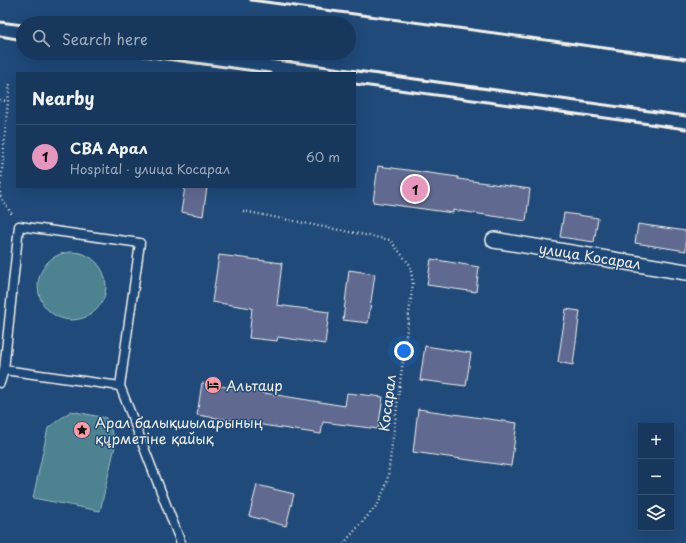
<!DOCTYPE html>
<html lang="en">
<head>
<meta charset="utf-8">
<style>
  body { margin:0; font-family:"Playpen Sans",sans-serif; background:#244365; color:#f1f3f6 }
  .controls { position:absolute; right:12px; bottom:12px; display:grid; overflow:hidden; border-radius:0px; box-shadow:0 4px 16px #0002 }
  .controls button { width:36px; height:36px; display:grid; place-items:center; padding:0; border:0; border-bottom:1px solid #365272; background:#17385c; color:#f1f3f6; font:20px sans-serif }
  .you { position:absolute; left:404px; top:351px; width:14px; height:14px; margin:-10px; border:3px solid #fff; border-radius:50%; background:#1a73e8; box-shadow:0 0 0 6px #1a73e833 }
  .badge { display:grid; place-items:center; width:26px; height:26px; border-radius:50%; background:#e797bd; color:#111; font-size:13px; font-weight:700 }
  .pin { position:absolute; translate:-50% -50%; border:2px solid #fff; box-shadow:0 1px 4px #0006 }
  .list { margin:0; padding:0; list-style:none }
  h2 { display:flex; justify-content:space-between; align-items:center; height:52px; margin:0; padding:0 16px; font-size:17px }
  h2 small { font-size:13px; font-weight:400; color:#9eacbb }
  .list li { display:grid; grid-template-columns:26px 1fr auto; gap:12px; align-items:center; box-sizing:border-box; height:64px; padding:0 16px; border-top:1px solid #365272 }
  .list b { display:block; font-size:15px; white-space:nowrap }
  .list p { margin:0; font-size:13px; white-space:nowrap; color:#9eacbb }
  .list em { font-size:13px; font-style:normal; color:#9eacbb }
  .icon { flex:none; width:22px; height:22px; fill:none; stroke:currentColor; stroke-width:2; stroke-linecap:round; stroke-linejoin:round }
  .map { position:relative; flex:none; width:686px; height:543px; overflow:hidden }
  .search { position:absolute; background:#17385c; box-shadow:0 4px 16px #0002; left:16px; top:16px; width:340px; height:44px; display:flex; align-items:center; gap:10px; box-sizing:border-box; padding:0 14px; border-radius:22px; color:#9eacbb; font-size:15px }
  .panel { position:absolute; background:#17385c; box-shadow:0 4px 16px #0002; left:16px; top:72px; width:340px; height:116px; border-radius:0px }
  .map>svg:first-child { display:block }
  .green { fill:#4e8290; stroke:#a1babc }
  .building { fill:#616a91; stroke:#f4f1e8 }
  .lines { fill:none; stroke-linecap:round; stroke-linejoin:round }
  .service-casing { stroke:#f4f1e8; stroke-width:11 }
  .minor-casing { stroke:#f4f1e8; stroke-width:18 }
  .path { stroke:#f4f1e8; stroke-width:2.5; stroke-dasharray:1 3; stroke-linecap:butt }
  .service { stroke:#1f4a7a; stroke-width:8 }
  .minor { stroke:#1f4a7a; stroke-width:15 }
  .rail { stroke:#f4f1e8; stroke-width:3 }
  .labels { text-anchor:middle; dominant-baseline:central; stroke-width:3; stroke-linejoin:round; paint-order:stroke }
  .street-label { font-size:14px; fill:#f4f1e8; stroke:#1f4a7a }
  .poi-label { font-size:14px; fill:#f4f1e8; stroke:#1f4a7a; text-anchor:start }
</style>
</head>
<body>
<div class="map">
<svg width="686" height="543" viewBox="0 0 686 543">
  <rect width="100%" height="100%" fill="#1f4a7a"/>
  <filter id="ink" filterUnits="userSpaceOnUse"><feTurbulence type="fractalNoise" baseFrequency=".025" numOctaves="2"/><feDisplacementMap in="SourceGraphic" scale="8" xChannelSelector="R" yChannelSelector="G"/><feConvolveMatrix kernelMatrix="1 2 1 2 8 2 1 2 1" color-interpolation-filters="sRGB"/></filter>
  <g filter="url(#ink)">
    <!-- green -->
    <path class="green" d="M38 286a34 34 0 1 1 68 0a34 34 0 1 1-68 0Z
      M71 411 106 418 116 442 100 511 33 498 48 428Z"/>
    <!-- building -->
    <path class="building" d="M378 166 458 177V179L530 189 526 221 453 210V213L373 202Z
      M185 187H207L203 216 181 212Z
      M564 213 598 218 594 242 560 237Z
      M638 224 686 231V251L635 243Z
      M219 255 282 263 277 305 329 312 325 344 278 337 277 341 249 338 252 308 212 302Z
      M431 259 479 267 476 292 427 285Z
      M349 270 375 274 368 323 343 320Z
      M566 309 580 311 573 365 558 362Z
      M425 346 471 353 466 386 420 380Z
      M202 383 345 406 347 393 383 397 378 429 323 422 321 434 197 415Z
      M418 409 517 423 511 466 413 452Z
      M257 485 294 494 286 526 249 516Z"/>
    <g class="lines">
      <defs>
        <path id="service" d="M4 370 120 386
          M0 383 4 370 19 226 140 243 120 386 181 543"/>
        <path id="minor" d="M494 240 686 272"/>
      </defs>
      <!-- service casing -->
      <use href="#service" class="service-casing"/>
      <!-- minor casing -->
      <use href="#minor" class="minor-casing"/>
      <!-- path -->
      <path class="path" d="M0 100 7 101
        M0 193 8 101 10 83
        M0 196 13 216
        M243 211 390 240 410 265 413 283 387 483 378 504 344 543"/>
      <!-- service -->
      <use href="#service" class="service"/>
      <!-- minor -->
      <use href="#minor" class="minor"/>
      <!-- rail -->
      <path class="rail" d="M251 0 686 59
        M0 22 23 25
        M0 36 23 40
        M122 53 270 73
        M225 53 686 116
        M355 84 686 129"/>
    </g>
  </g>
  <!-- icons -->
  <defs>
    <symbol id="hotel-disc" viewBox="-11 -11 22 22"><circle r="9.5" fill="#ff9aa2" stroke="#1f4a7a"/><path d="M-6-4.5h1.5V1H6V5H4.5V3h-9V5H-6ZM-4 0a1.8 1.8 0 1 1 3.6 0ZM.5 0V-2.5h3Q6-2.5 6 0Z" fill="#111"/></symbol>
    <symbol id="sight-disc" viewBox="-11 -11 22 22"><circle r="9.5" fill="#ff9aa2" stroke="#1f4a7a"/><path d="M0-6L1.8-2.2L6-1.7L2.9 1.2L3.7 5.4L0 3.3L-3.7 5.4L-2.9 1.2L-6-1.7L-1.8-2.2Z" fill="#111"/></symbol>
  </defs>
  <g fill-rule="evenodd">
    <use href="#hotel-disc" x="203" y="375" width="20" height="20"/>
    <use href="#sight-disc" x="72" y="420" width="20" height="20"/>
  </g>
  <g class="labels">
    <!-- street labels -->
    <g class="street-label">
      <text transform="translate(590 256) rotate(9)">улица Косарал</text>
      <text transform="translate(387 403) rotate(-83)">Косарал</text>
    </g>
    <!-- poi labels -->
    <g class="poi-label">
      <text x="226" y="385">Альтаир</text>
      <text x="95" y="422">Арал балықшыларының<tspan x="95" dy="16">құрметіне қайық</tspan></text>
    </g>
  </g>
</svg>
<div class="controls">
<button>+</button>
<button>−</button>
<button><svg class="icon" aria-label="layers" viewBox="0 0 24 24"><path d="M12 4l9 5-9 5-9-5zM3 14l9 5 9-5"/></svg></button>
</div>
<div class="you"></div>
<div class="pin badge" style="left:415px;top:189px">1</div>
<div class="search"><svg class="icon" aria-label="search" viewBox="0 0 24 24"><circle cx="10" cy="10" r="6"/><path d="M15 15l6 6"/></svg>Search here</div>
<section class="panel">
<h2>Nearby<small></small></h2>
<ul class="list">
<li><span class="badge">1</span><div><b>СВА Арал</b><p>Hospital · улица Косарал</p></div><em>60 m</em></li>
</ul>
</section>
</div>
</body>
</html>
